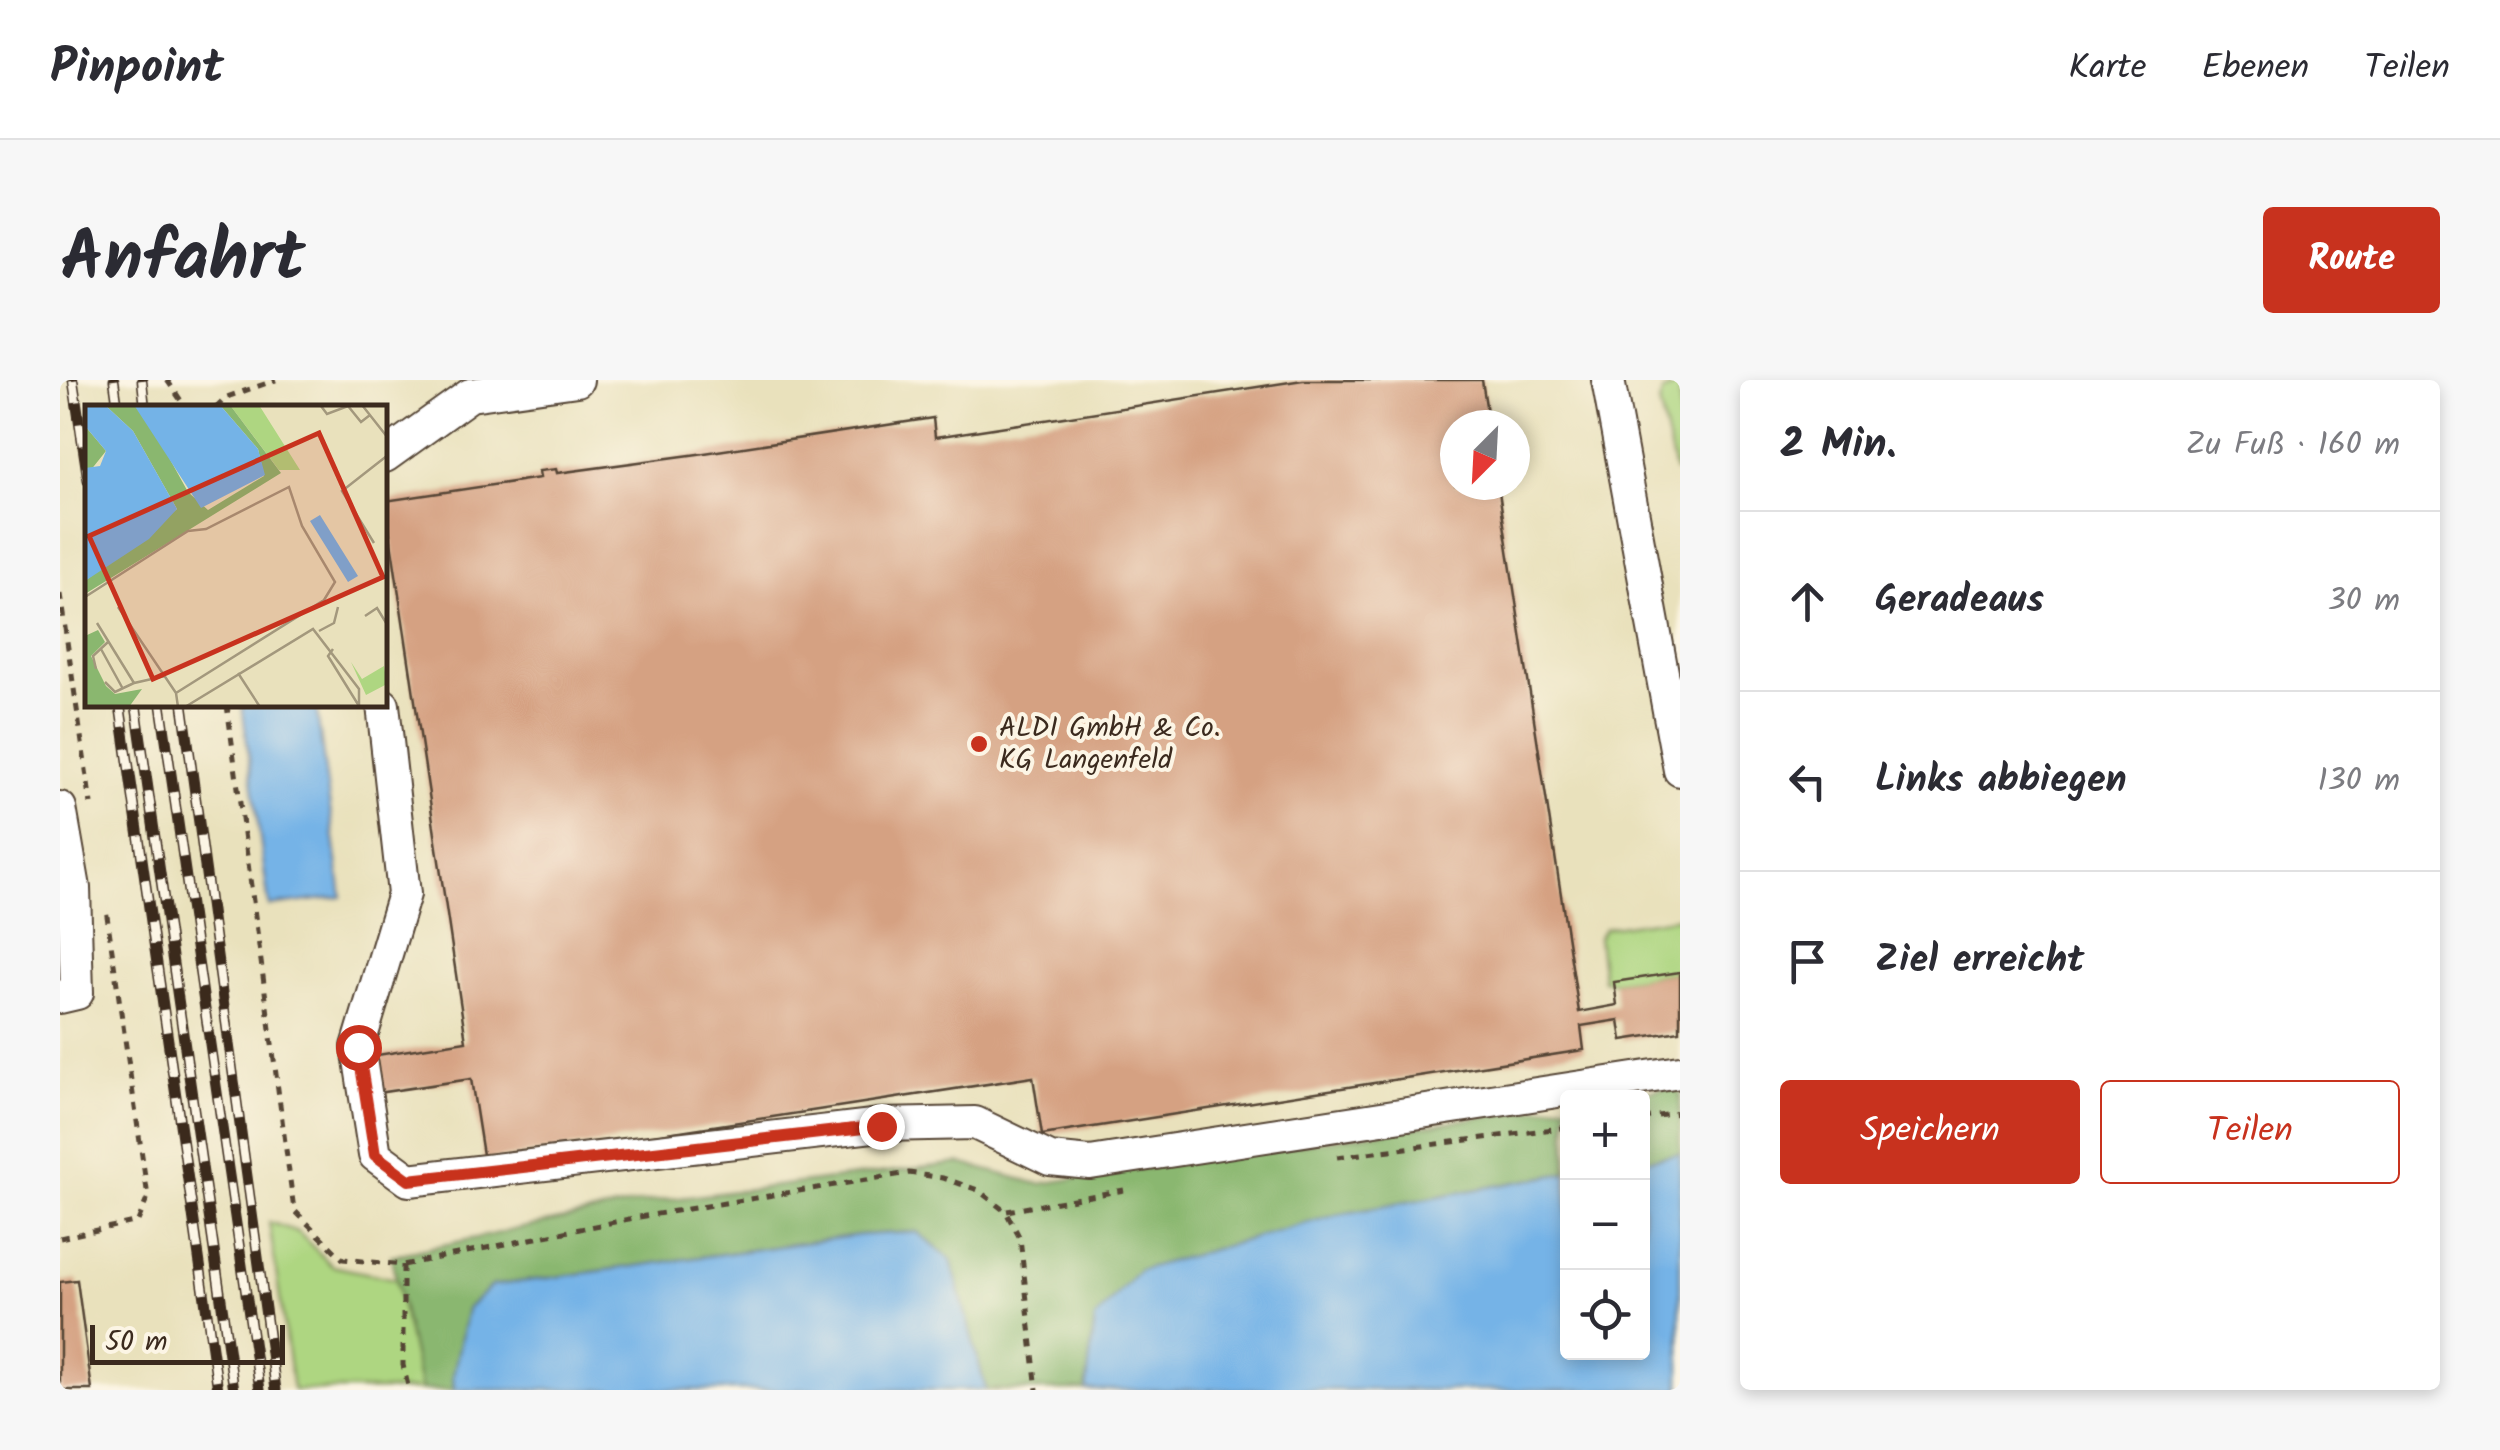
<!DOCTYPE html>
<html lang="de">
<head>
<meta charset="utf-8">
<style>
  body { margin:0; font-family:Kalam,sans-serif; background:#f7f7f7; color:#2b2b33 }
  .controls { position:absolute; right:30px; bottom:30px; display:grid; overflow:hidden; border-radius:10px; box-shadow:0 5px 15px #0003 }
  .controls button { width:90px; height:90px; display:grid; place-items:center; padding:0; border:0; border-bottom:2px solid #e1e1e2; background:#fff; color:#2b2b33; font:50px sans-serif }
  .compass { position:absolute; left:1380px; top:30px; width:90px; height:90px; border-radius:50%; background:#fff; box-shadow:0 5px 15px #0003; rotate:204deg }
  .scale { position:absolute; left:30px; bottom:25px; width:195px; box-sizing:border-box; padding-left:10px; border:5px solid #3b2a1e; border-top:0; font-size:28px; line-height:35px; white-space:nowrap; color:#3b2a1e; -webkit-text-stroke:8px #fcf5e5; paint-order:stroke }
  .stop { position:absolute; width:30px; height:30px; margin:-22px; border:8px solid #c8321e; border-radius:50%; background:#fff }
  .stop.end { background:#c8321e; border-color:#fff; box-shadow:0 2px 10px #0008 }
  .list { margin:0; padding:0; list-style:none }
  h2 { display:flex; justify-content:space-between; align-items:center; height:130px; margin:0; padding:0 40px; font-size:42px }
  h2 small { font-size:32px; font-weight:400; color:#7c7c81 }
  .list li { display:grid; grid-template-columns:65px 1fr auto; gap:30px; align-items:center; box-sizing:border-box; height:180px; padding:0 40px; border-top:2px solid #e1e1e2 }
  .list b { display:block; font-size:38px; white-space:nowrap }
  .list em { font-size:32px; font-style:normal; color:#7c7c81 }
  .actions { display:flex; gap:20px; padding:30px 40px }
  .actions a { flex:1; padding:22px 0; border:2px solid #c8321e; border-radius:10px; text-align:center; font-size:35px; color:#c8321e }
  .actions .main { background:#c8321e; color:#fff }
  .icon { flex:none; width:55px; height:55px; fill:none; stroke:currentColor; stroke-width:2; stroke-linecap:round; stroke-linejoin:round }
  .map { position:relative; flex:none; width:1620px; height:1010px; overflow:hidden; border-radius:10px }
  header { display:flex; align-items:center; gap:60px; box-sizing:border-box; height:140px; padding:0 50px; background:#fff; border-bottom:2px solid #e1e1e2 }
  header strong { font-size:48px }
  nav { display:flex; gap:55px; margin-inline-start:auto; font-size:35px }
  .intro { display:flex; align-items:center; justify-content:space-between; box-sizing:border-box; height:240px; padding:0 60px }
  h1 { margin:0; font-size:70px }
  .button { padding:25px 45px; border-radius:10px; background:#c8321e; color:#fff; font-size:35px; font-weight:700 }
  main { display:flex; gap:60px; padding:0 60px }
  aside { flex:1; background:#fff; border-radius:10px; box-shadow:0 5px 15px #0003 }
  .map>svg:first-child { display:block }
  .green { fill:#aed681; stroke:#748050; stroke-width:2.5 }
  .forest { fill:#8ab76f; stroke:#627046; stroke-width:2.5 }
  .water { fill:#74b3e7; stroke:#586e82; stroke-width:2.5 }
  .building { fill:#d5a182 }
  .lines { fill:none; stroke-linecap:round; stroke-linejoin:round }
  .minor-casing { stroke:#554536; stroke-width:36 }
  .path { stroke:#554536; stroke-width:5; stroke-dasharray:8 8; stroke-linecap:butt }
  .minor { stroke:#fff; stroke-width:32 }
  .rail-casing { stroke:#3b2a1e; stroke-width:11 }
  .rail { stroke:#fcf5e5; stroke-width:8; stroke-dasharray:22; stroke-linecap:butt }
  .route { stroke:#c8321e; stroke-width:12 }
  .poi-dot { fill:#c8321e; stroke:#fcf5e5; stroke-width:4 }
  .labels { text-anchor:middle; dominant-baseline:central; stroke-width:8; stroke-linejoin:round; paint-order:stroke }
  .poi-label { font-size:28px; fill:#3b2a1e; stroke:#fcf5e5; text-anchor:start }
  .inset-road { fill:none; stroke:#a3987d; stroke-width:2.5 }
  .view { fill:#c8321e; fill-opacity:0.15; stroke:#c8321e; stroke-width:5 }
  .inset-edge { fill:none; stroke:#3b2a1e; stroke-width:5 }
</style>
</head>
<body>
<header>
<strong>Pinpoint</strong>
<nav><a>Karte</a><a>Ebenen</a><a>Teilen</a></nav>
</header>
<div class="intro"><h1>Anfahrt</h1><a class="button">Route</a></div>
<main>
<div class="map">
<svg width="1620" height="1010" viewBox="0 0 1620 1010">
  <rect width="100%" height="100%" fill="#fcf5e5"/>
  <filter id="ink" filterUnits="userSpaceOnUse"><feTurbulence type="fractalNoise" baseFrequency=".01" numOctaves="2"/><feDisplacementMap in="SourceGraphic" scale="20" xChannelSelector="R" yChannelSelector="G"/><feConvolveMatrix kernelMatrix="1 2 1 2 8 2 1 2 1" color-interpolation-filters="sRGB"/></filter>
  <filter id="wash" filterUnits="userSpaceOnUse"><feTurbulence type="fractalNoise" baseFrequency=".0048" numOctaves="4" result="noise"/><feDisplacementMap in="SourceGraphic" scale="40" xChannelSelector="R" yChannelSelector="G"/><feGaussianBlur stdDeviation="2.25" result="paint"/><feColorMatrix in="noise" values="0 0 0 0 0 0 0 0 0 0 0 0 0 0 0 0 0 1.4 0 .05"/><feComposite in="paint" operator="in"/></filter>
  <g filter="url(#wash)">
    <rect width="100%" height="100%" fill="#e9e1bc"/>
    <!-- green -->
    <path class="green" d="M1620 4V90L1615 91 1599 23 1603 12Z
      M1620 537V592L1554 602 1543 600 1538 557 1545 548Z
      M209 842 238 852 272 886 336 899 361 1010H233Z"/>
    <!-- forest -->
    <path class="forest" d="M1620 706V773L1583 780 1582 718H1547Z
      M1507 724V793L1276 835 1026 1003V1010H926L891 880 857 852 800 855 431 906 393 996 394 1010H361L331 876 580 823 900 783 979 804Z"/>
    <!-- water -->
    <path class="water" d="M182 325H256L282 517 209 526Z
      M1620 773V1010H1026L1035 939 1079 890 1276 835 1507 793 1508 972H1582L1583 780Z
      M857 852 891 880 926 1010H394L393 996 407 929 431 906 800 855Z"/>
    <g id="blocks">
      <!-- building -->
      <path class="building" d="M1243 0H1422L1429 45H1395V105H1438L1519 632 1557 625 1554 602 1620 592V651L1562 660 1559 640 1521 646 1524 670 982 755 973 697 424 781 411 699 317 713 311 676 406 661 325 121 480 98 479 91 496 89 497 93 638 74 873 38 875 57Z
        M17 900 32 1010H0V902Z"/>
    </g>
  </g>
  <g filter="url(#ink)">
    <use href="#blocks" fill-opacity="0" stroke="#554536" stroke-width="2.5"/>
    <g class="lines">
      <defs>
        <path id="minor" d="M1548 0 1620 390
          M325 76 410 15 517 0
          M323 325 344 514 298 667 315 775 349 800 821 745 915 743 990 779 1030 783 1620 692
          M0 428 14 508 17 613 0 617"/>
      </defs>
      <!-- minor casing -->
      <use href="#minor" class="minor-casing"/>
      <!-- path -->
      <path class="path" d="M107 0 126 28
        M156 28 167 17 216 0
        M0 214 31 424
        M167 325 234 830 283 879 343 885 579 837 849 793 883 798 918 810 946 832 960 858 977 1010
        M1582 738 1620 733
        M1277 777 1508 747
        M947 831 1064 810
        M0 858 78 841 88 817 46 529
        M343 885V985L349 1010"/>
      <!-- minor -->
      <use href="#minor" class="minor"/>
      <defs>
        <path id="rail" d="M13 0 28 100
          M54 0 58 28
          M82 0 85 28
          M60 325 158 1010
          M76 325 174 1010
          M101 325 200 1010
          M123 325 216 1010"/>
      </defs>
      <!-- rail casing -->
      <use href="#rail" class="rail-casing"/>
      <!-- rail -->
      <use href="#rail" class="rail"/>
    </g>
  </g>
  <g class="lines" filter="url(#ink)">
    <!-- route -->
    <path class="route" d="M298 667 315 775 349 800 821 746"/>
  </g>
  <!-- markers -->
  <circle class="poi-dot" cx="919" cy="364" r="10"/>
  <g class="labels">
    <!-- poi labels -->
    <g class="poi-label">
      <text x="939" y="348">ALDI GmbH &amp; Co.<tspan x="939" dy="32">KG Langenfeld</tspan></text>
    </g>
  </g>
  <!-- overview -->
  <g transform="translate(25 25)">
    <rect width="302" height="302" fill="#e9e1bc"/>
    <path d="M145 0H174L215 65H194ZM266 257 277 274 299 261 302 279 281 290Z" fill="#aed681"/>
    <path d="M20 0H49L60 9 103 87 123 105 179 71 173 44 135 0H145L196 68 0 189V176L92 104 48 26ZM0 21 21 46 5 66 0 63ZM13 225 20 237 6 251 21 281 30 289 57 284 44 302H0V231Z" fill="#8ab76f"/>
    <path d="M0 0H20L48 26 92 104 64 134 0 176V63L15 61 21 46 0 21ZM49 0H135L173 44 180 70 116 103ZM235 110 273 171 263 177 225 116Z" fill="#74b3e7"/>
    <path class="inset-road" d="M277 0 303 33M236 1 242 9 263 1 276 17 285 10M289 138 257 86 303 50M0 192 103 126 121 124 204 82 217 121 250 177 239 195 91 288M33 202 91 288 93 302M280 211 292 203 303 221M12 218 49 278 80 271M234 226 249 218 253 202M16 244 38 284M248 244 243 251 274 301M11 264 8 251 23 237M153 268 175 302M20 277 30 287 49 278M100 302 228 224 274 284V302"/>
    <path class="view" d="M234 28 298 172 68 274 4 131Z"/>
    <rect width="302" height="302" class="inset-edge"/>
  </g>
</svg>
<div class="controls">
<button>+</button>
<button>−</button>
<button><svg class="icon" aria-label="locate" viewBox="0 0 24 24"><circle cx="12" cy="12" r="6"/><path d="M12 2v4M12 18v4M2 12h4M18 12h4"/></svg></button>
</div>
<svg class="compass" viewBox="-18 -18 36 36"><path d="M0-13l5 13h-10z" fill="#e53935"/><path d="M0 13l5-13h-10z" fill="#7c7c81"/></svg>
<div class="scale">50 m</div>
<div class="stop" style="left:298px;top:667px"></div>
<div class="stop end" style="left:821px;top:746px"></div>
</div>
<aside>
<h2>2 Min.<small>Zu Fuß · 160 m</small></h2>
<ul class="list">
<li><svg class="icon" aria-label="ahead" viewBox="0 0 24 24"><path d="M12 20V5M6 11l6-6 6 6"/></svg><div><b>Geradeaus</b></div><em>30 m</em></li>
<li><svg class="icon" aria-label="left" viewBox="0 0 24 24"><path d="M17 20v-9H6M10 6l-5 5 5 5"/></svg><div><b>Links abbiegen</b></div><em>130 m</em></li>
<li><svg class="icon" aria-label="arrive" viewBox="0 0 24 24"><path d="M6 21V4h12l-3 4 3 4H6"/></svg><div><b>Ziel erreicht</b></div></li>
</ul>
<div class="actions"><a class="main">Speichern</a><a>Teilen</a></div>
</aside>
</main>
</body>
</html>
